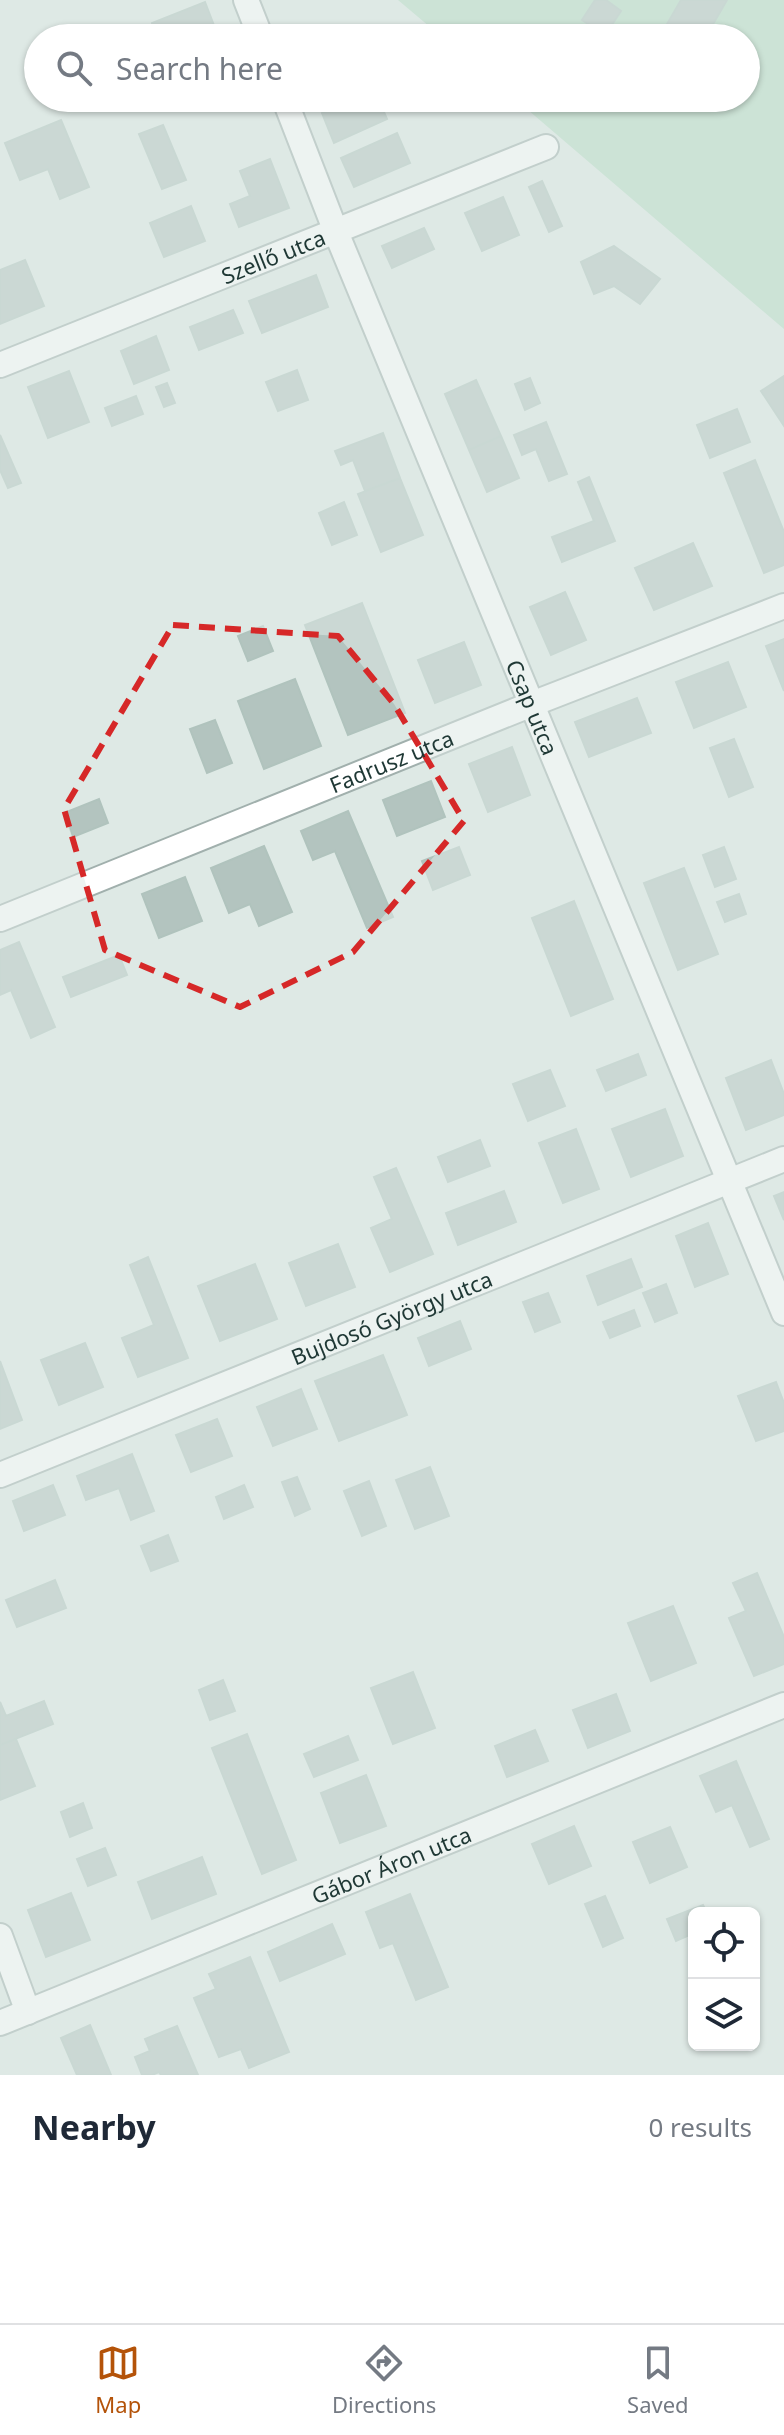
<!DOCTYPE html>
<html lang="en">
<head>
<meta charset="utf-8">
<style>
  body { margin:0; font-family:"Noto Sans",sans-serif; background:#f6f6f7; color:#1f2937 }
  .controls { position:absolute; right:24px; bottom:24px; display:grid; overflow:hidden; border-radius:12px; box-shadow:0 2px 6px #0004 }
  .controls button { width:72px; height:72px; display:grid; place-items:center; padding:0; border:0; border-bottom:2px solid #e0e1e3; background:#fff; color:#1f2937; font:40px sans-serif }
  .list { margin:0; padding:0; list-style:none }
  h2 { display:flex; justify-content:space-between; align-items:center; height:104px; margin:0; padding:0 32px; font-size:34px }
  h2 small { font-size:26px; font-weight:400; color:#747a83 }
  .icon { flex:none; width:44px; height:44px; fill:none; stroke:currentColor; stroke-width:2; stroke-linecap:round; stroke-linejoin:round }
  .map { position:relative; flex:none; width:784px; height:2075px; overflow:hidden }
  .search { position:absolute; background:#fff; box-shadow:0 2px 6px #0004; left:24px; right:24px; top:24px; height:88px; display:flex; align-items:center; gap:20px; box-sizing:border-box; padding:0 28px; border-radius:44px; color:#747a83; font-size:30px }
  .sheet { height:248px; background:#fff }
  nav { display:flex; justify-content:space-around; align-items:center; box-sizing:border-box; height:112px; border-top:2px solid #e0e1e3; background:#fff; font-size:22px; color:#747a83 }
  nav a { display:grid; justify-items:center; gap:4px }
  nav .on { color:#b45309 }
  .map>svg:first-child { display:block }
  .green { fill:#b6dbc4 }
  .building { fill:#b3c4bf; stroke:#b0c3bd; stroke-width:2 }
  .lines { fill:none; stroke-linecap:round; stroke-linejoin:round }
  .minor-casing { stroke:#a1b0ad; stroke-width:28 }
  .minor { stroke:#fff; stroke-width:24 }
  .marked { fill:none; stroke:#d62828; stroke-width:6; stroke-dasharray:16 10; stroke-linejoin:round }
  .labels { text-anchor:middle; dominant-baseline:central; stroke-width:7; stroke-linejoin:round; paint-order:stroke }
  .street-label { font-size:22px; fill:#1f3835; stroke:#eef6f3 }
</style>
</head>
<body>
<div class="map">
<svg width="784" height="2075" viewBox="0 0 784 2075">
  <rect width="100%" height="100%" fill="#dee9e5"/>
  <!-- green -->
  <path class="green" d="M398 0H784V329L514 98H746V38H443Z"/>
  <!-- building -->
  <path class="building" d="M595 0H606L621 11 605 35 582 20Z
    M681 0H727L705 38H659Z
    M205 2 218 36 212 38H157L152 23Z
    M357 98H378L387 119 334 143 322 113Z
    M61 120 89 187 60 199 48 169 20 180 5 143Z
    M163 125 186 180 162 189 139 134Z
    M397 133 410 163 354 187 341 158Z
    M270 159 289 208 239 227 230 204 250 196 240 171Z
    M542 181 562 226 549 232 529 187Z
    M503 197 519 235 482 251 465 213Z
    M191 206 205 241 164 257 150 223Z
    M424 228 434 249 392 268 382 246Z
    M614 246 660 279 640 304 614 286 594 294 581 262Z
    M25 260 44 306 0 324V270Z
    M316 275 328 307 262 333 249 301Z
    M233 310 243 333 199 350 190 327Z
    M156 336 169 370 134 384 121 351Z
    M297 370 308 400 278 411 266 382Z
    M69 371 89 422 48 438 28 387Z
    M784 376V426L761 391Z
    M530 378 540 403 525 410 515 384Z
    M476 380 501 436 469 450 445 394Z
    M167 383 175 403 164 407 156 387Z
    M136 396 143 414 112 426 105 408Z
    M737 409 750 442 710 458 697 425Z
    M546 422 567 474 549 481 536 449 522 455 514 435Z
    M383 433 400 478 365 491 353 460 341 465 335 451Z
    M0 435 21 483 8 488 0 470Z
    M501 436 519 478 487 492 469 450Z
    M755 460 784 532V565L764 573 724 473Z
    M589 477 615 541 562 562 552 537 594 521 578 482Z
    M400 478 423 535 381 552 358 494Z
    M344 502 357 535 332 545 319 513Z
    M693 543 712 586 654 610 635 568Z
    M565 592 586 640 551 655 530 607Z
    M362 603 405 713 348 735 305 625Z
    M263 626 273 651 248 661 238 636Z
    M784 639V691L766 646Z
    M464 642 481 685 435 703 418 660Z
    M728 662 746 707 694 728 676 682Z
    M295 679 321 746 264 769 238 701Z
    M637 698 651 733 589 757 575 722Z
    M215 720 232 763 207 773 190 729Z
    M734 739 753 787 729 797 710 748Z
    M512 747 530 795 488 812 469 764Z
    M431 781 445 817 397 836 383 800Z
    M99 799 108 823 73 837 64 813Z
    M348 811 393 917 367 928 335 851 313 860 301 831Z
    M264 846 292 912 259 926 250 904 229 913 211 868Z
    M459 847 470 875 433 890 422 861Z
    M724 847 736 879 715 887 703 855Z
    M684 868 718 954 678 970 644 883Z
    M185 877 202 921 159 938 142 894Z
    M739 894 746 914 725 922 717 902Z
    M574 901 613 999 571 1016 532 918Z
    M19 942 55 1027 31 1038 11 990 0 995V950Z
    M119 955 127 975 71 997 63 977Z
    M638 1054 646 1075 606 1091 597 1070Z
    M771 1060 784 1094V1115L746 1130 726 1078Z
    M550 1070 565 1106 528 1121 513 1084Z
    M665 1109 683 1156 631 1177 612 1129Z
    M576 1129 599 1189 563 1203 539 1143Z
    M480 1140 490 1166 448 1182 438 1157Z
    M396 1168 433 1254 390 1272 371 1228 392 1219 374 1177Z
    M504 1191 516 1222 458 1245 446 1213Z
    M784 1192V1220L774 1196Z
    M708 1223 728 1274 695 1287 676 1236Z
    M338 1244 355 1287 306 1306 289 1263Z
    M148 1257 188 1358 138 1377 122 1338 154 1325 130 1265Z
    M631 1259 642 1287 598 1305 587 1276Z
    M255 1264 277 1319 220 1341 198 1286Z
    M666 1284 677 1313 655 1322 643 1293Z
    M548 1293 560 1322 535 1332 523 1302Z
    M634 1310 640 1326 610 1338 603 1322Z
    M460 1321 471 1349 429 1366 418 1338Z
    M85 1343 103 1387 59 1405 41 1360Z
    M383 1355 407 1415 339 1441 315 1381Z
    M0 1361 22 1420 0 1429Z
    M776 1382 784 1403V1431L756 1441 738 1396Z
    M301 1389 317 1429 273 1446 257 1407Z
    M217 1419 232 1456 191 1472 176 1435Z
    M132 1454 154 1511 131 1520 119 1488 86 1500 77 1476Z
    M430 1467 449 1516 415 1529 396 1480Z
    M297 1477 310 1509 295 1516 282 1482Z
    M369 1481 386 1526 362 1536 344 1491Z
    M53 1485 65 1515 24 1531 13 1501Z
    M244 1485 253 1507 224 1519 216 1497Z
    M168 1535 178 1561 151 1571 141 1546Z
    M757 1573 784 1637V1664L754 1676 729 1618 746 1611 733 1583Z
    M55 1580 66 1608 17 1627 6 1600Z
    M673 1606 696 1663 651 1681 628 1623Z
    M413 1672 435 1728 393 1744 371 1688Z
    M223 1680 235 1711 210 1720 199 1690Z
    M616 1694 630 1731 588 1748 573 1710Z
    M44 1701 53 1724 0 1745V1702L6 1716Z
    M535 1730 548 1761 507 1777 495 1746Z
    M247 1734 296 1860 262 1874 212 1748Z
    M348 1736 358 1760 314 1777 304 1754Z
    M16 1739 35 1786 0 1800V1745Z
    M736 1761 769 1839 750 1847 732 1805 716 1812 700 1776Z
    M366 1775 386 1826 340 1843 321 1793Z
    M83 1803 92 1828 70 1837 61 1812Z
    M574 1826 591 1866 549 1884 532 1844Z
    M670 1827 687 1867 650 1883 633 1842Z
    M105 1848 116 1875 88 1886 77 1859Z
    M202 1857 216 1894 152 1919 138 1882Z
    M71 1893 90 1940 46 1957 28 1910Z
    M410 1894 448 1987 416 2000 393 1943 380 1948 366 1912Z
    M605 1896 623 1938 603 1947 585 1904Z
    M703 1905 707 1913H694V1933L676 1941 667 1919Z
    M332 1924 345 1954 280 1981 268 1952Z
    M250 1957 289 2052 249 2068 241 2049 219 2057 194 1998 216 1989 209 1974Z
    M90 2025 111 2075H77L61 2038Z
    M177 2026 198 2075H161L159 2072 152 2075H142L135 2057 150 2051 145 2039Z"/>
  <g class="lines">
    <defs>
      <g id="minor">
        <path d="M246 0 261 38"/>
        <path id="s1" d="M284 98 336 232 784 1313"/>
        <path id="s2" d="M0 365 546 147"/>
        <path id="s3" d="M0 919 532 704 784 606"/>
        <path id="s4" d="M0 1475 784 1159"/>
        <path d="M0 1936 28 2012"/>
        <path id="s5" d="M0 2023 784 1705"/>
      </g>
    </defs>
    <!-- minor casing -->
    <use href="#minor" class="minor-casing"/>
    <!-- minor -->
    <use href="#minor" class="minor"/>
  </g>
  <!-- marked area -->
  <path d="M0 0H784V2075H0ZM173 625 338 636 394 704 464 821 353 952 240 1007 105 950 64 809Z" fill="#dee9e5" fill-opacity=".55" fill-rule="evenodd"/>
  <path class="marked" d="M173 625 338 636 394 704 464 821 353 952 240 1007 105 950 64 809Z"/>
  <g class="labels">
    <!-- street labels -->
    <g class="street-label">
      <text stroke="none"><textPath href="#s2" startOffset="294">Szellő utca</textPath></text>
      <text stroke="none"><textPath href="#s1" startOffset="658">Csap utca</textPath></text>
      <text stroke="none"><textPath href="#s3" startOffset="422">Fadrusz utca</textPath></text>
      <text stroke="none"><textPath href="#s4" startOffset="422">Bujdosó György utca</textPath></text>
      <text stroke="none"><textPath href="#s5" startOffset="422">Gábor Áron utca</textPath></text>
    </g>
  </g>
</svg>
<div class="controls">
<button><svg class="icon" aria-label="locate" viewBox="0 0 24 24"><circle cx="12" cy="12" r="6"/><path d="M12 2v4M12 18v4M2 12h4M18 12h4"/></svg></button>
<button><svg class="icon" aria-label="layers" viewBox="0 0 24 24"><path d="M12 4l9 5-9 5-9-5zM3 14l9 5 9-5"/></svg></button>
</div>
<div class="search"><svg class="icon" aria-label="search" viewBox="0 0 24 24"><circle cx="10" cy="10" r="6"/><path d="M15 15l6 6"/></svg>Search here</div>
</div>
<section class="sheet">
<h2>Nearby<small>0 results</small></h2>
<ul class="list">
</ul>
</section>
<nav>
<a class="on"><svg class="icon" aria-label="map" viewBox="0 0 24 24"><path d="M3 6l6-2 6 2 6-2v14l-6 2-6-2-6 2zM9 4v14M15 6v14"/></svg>Map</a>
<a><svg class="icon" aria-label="directions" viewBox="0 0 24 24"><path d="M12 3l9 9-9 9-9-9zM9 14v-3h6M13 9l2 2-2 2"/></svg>Directions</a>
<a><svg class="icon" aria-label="saved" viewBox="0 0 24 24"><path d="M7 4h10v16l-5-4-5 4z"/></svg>Saved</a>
</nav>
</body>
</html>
